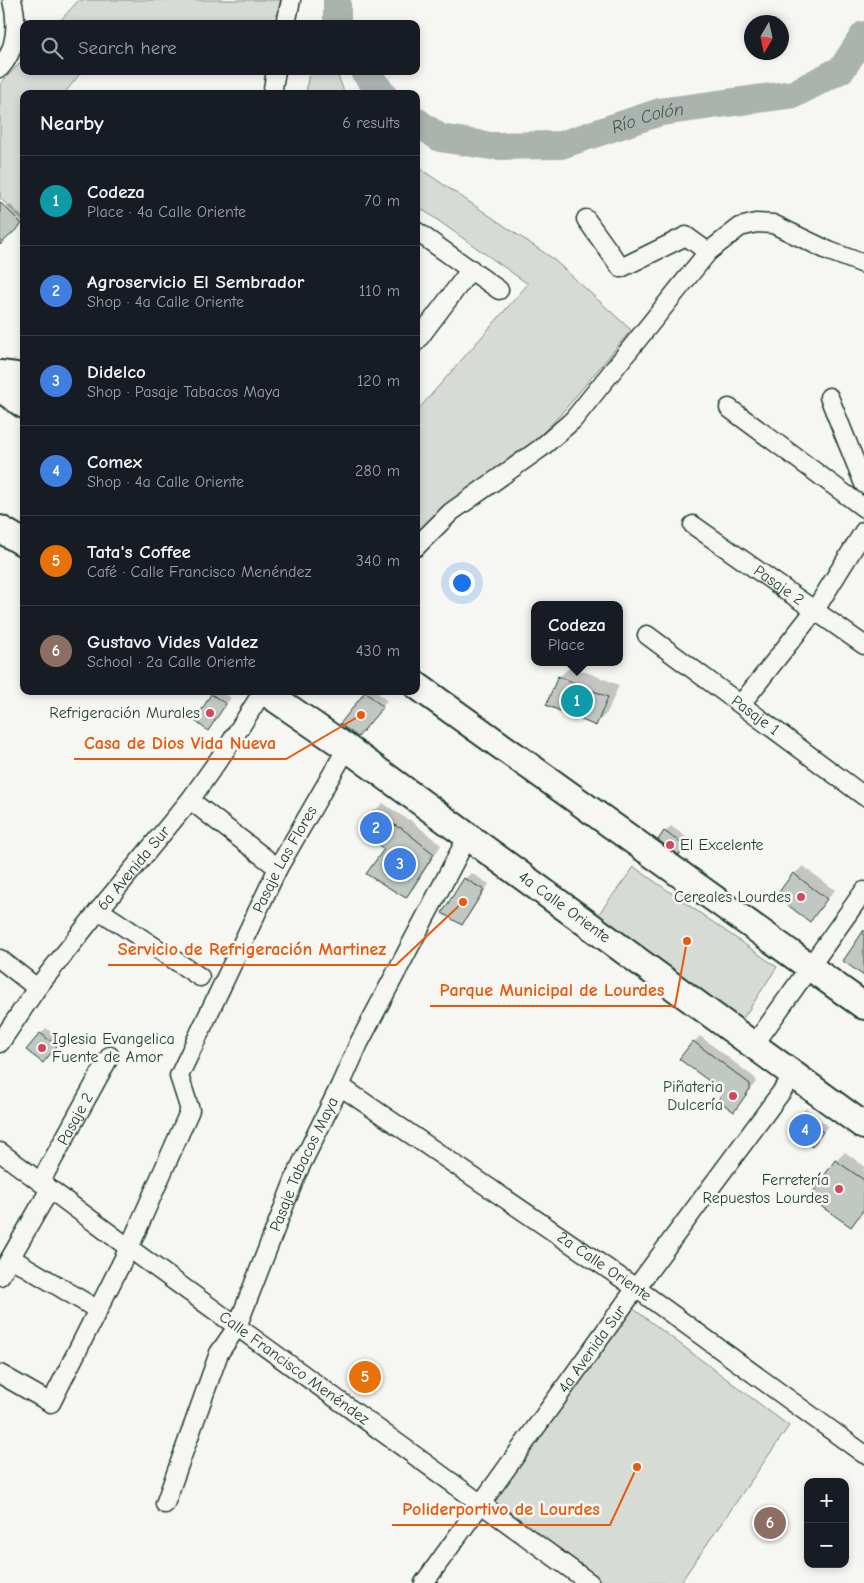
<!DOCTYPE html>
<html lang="en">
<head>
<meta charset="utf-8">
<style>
  body { margin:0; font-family:"Comic Neue",sans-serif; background:#242831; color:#f1f3f6 }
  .controls { position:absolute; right:15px; bottom:15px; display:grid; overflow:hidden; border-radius:10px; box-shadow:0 2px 8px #0003 }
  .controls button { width:45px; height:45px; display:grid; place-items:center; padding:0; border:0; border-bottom:1px solid #363941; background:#171b24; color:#f1f3f6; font:25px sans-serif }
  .compass { position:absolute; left:744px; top:15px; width:45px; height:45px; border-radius:50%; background:#171b24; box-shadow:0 2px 8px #0003; rotate:189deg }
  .you { position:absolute; left:461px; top:582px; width:18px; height:18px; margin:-12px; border:4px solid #fff; border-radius:50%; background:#1a73e8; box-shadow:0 0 0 8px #1a73e833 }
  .badge { display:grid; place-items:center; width:32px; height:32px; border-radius:50%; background:#d1495b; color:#fff; font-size:16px; font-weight:700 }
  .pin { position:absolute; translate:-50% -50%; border:2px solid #fff; box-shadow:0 1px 5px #0006 }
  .popup { position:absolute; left:531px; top:601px; width:92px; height:65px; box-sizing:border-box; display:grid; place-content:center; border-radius:10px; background:#171b24; filter:drop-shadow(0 1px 4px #0005); font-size:16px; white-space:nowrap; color:#9ea1a6 }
  .popup b { font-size:19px; color:#f1f3f6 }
  .popup::after { content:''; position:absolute; left:50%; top:100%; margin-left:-10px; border:10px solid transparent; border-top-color:#171b24 }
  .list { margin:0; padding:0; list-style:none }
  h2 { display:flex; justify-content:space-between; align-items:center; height:65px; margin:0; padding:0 20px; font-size:21px }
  h2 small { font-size:16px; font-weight:400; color:#9ea1a6 }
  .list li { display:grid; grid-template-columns:32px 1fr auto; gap:15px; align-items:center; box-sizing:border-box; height:90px; padding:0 20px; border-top:1px solid #363941 }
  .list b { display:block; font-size:19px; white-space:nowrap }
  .list p { margin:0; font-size:16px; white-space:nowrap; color:#9ea1a6 }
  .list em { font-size:16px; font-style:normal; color:#9ea1a6 }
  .icon { flex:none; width:28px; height:28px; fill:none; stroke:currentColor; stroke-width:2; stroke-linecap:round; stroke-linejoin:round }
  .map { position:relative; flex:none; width:864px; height:1583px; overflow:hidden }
  .search { position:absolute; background:#171b24; box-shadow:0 2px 8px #0003; left:20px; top:20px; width:400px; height:55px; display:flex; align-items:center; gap:12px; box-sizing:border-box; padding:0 18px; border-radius:10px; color:#9ea1a6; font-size:19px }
  .panel { position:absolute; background:#171b24; box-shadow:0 2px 8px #0003; left:20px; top:90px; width:400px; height:605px; border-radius:10px }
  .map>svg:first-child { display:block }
  .green { fill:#d6dbd6; stroke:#7a8c85 }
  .shadow { fill:#0003 }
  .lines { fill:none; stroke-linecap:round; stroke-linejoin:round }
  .river { stroke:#aab3ae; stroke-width:28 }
  .building { fill:#c1c8c3; stroke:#1f3d34 }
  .minor-casing { stroke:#1f3d34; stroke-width:21 }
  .highway-casing { stroke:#1f3d34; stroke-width:30 }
  .minor { stroke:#f6f6f2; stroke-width:18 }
  .highway { stroke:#f6f6f2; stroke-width:26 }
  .poi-dot { fill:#d1495b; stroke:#f6f6f2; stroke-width:2 }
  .labels { text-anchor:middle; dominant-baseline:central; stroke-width:5; stroke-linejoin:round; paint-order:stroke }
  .street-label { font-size:16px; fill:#1f3d34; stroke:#f6f6f2 }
  .poi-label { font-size:16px; fill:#1f3d34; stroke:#f6f6f2; text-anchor:end }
  .water-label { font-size:18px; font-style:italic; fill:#425a52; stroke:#f6f6f2 }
  .leader { fill:none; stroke:#e8590c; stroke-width:2 }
  .callout-dot { fill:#e8590c; stroke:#f6f6f2; stroke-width:2 }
  .callout-label { font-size:18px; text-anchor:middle; font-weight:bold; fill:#e8590c; stroke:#f6f6f2; stroke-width:5; stroke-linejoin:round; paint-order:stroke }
</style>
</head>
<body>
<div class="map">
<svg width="864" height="1583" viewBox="0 0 864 1583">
  <rect width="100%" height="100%" fill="#f6f6f2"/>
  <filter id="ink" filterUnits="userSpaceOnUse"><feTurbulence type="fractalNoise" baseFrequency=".02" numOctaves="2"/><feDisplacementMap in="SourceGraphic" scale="10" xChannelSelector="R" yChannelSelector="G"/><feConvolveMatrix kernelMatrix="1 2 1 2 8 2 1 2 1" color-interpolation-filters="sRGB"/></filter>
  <g filter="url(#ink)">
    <!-- green -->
    <path class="green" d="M79 0H281L273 24H57Z
      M24 59V71H82L64 94H24V142L21 145 24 148V221L0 198V84Z
      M309 71H336L345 94H306Z
      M416 166 552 258 631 330 561 414 535 441 448 505 416 536V412L528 284 416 205Z
      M634 867 777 967 742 1020 597 916Z
      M623 1301 789 1426 680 1583H604L485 1507Z"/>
    <!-- shadow -->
    <path class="shadow" d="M10 204 24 218V221L0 245V213Z
      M571 666 619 685 607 713 595 725 559 677Z
      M215 691H221L231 698 208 729 197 721Z
      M368 691H376L387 701 363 730 366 693Z
      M383 803 408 820 409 819 441 845 414 888 406 896 386 849 375 811Z
      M671 826 690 840 679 853 665 832Z
      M803 866 835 890 810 920 794 874Z
      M471 873 489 884 467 918 462 924 444 913 465 879Z
      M46 1028 61 1040 49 1056 41 1034Z
      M700 1036 755 1078 756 1082 739 1104 726 1092 694 1042Z
      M806 1108 828 1126 817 1140 789 1128Z
      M845 1152 864 1166V1210L851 1226 836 1161Z"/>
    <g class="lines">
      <!-- river -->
      <g class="river">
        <path d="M337 0V24"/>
        <path d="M364 71 383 94"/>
        <path id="s1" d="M416 121 440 138 491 146 561 145 660 112 794 94 842 69 864 35"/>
      </g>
    </g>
    <!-- building -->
    <path class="building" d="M0 202 22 224 0 245Z
      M558 676 608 697 596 726 546 705Z
      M365 692 383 707 358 737 340 724Z
      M211 694 226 704 208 731 195 721Z
      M374 810 399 828 400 827 434 854 406 898 366 874 384 849 359 831Z
      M664 831 685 846 679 855 658 840Z
      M793 873 827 899 810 922 776 896Z
      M464 878 484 890 462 925 442 913Z
      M864 930V976L843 961Z
      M40 1033 57 1046 43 1063 26 1050Z
      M693 1041 750 1084V1089L734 1112 718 1100 724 1092 679 1059Z
      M799 1113 823 1132 812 1147 787 1128Z
      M835 1160 864 1180V1209L851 1227 809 1198Z"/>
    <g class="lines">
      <defs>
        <g id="minor">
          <path d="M286 24 291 0"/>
          <path d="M0 68C17 49 18 23 12 0"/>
          <path d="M272 94 276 71"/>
          <path d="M586 219 621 268 686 236 708 252"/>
          <path d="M416 231 499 290"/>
          <path d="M416 342 471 269"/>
          <path d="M829 397 864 484"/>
          <path d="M729 408 864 508"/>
          <path id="s2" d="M693 525 864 645"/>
          <path d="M416 547 451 512 541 448 573 420 708 252 740 227 756 223 773 224 829 251 864 264"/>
          <path id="s3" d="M647 635 864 796"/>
          <path d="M741 704 815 610 864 531"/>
          <path d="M190 800 278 868"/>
          <path d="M99 910 200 977"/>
          <path d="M0 959 37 988"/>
          <path id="s4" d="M0 1043 37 988 99 910 190 800 229 745 263 691"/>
          <path d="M754 1045 864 891"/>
          <path id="s5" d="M340 1086 636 1288 864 1454"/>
          <path id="s6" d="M0 1152 129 1248 590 1583"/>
          <path id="s7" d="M41 1181 110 1056"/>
          <path d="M11 1258 98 1310"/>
          <path d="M0 1276 50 1189"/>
          <path id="s8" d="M0 1374 51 1403 129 1248 190 1110 179 1076 278 868 347 748"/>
          <path id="s9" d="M165 1504 219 1353 237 1327 297 1173 340 1086 359 1043 468 836"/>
          <path id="s10" d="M424 1583 636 1288 794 1075"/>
        </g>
        <g id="highway">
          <path d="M0 374 24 377"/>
          <path d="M0 388 24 405"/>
          <path d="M0 529 24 543"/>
          <path d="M416 685 864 1006"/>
          <path id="s11" d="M264 691 347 748 864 1126"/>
        </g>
      </defs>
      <!-- minor casing -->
      <use href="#minor" class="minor-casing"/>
      <!-- highway casing -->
      <use href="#highway" class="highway-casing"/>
      <!-- minor -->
      <use href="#minor" class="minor"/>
      <!-- highway -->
      <use href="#highway" class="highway"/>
    </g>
  </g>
  <!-- markers -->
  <g class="poi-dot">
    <circle cx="210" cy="713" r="5"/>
    <circle cx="670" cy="845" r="5"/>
    <circle cx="801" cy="897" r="5"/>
    <circle cx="42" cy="1048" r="5"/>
    <circle cx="733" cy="1096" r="5"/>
    <circle cx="839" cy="1189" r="5"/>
  </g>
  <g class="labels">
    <!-- street labels -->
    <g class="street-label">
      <text stroke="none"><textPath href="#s2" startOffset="105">Pasaje 2</textPath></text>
      <text stroke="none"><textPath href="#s3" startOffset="135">Pasaje 1</textPath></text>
      <text stroke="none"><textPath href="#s8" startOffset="660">Pasaje Las Flores</textPath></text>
      <text stroke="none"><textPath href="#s4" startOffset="220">6a Avenida Sur</textPath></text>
      <text stroke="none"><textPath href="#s11" startOffset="370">4a Calle Oriente</textPath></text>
      <text stroke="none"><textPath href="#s7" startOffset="71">Pasaje 2</textPath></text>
      <text stroke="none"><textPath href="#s9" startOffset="368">Pasaje Tabacos Maya</textPath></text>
      <text stroke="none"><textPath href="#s5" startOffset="320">2a Calle Oriente</textPath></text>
      <text stroke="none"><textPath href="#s10" startOffset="288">4a Avenida Sur</textPath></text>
      <text stroke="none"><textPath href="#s6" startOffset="365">Calle Francisco Menéndez</textPath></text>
    </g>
    <!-- poi labels -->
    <g class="poi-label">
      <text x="200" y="713">Refrigeración Murales</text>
      <text x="680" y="845" text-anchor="start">El Excelente</text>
      <text x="791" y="897">Cereales Lourdes</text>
      <text x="52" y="1039" text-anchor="start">Iglesia Evangelica<tspan x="52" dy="18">Fuente de Amor</tspan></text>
      <text x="723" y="1087">Piñateria<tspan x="723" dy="18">Dulcería</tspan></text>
      <text x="829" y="1180">Ferretería<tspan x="829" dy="18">Repuestos Lourdes</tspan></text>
    </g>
    <!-- water labels -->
    <g class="water-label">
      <text stroke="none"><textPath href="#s1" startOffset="242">Río Colón</textPath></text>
    </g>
  </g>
  <!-- callouts -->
  <path class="leader" d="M361 715L286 759H74M463 902L396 965H108M687 941L675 1006H430M637 1467L610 1525H392"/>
  <g class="callout-dot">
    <circle cx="361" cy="715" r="5"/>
    <circle cx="463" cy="902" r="5"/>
    <circle cx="687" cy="941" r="5"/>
    <circle cx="637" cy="1467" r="5"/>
  </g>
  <g class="callout-label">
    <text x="180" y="749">Casa de Dios Vida Nueva</text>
    <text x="252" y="955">Servicio de Refrigeración Martinez</text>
    <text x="552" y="996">Parque Municipal de Lourdes</text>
    <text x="501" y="1515">Poliderportivo de Lourdes</text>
  </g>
</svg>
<div class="controls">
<button>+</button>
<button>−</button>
</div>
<svg class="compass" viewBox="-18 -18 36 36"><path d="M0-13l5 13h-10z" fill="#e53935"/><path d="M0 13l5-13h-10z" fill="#9ea1a6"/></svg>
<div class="you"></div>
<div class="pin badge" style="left:577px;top:701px;background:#0f9aa8">1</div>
<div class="popup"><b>Codeza</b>Place</div>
<div class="pin badge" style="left:376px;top:828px;background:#3f7fe0">2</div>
<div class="pin badge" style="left:400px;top:864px;background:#3f7fe0">3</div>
<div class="pin badge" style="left:805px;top:1130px;background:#3f7fe0">4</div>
<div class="pin badge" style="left:365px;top:1377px;background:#e8710a">5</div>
<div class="pin badge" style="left:770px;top:1523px;background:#8d6e63">6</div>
<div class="search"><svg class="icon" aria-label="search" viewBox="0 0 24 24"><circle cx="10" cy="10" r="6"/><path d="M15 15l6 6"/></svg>Search here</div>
<section class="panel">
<h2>Nearby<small>6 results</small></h2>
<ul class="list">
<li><span class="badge" style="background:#0f9aa8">1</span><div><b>Codeza</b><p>Place · 4a Calle Oriente</p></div><em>70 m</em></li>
<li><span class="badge" style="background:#3f7fe0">2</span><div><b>Agroservicio El Sembrador</b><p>Shop · 4a Calle Oriente</p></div><em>110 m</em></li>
<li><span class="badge" style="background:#3f7fe0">3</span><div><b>Didelco</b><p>Shop · Pasaje Tabacos Maya</p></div><em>120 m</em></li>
<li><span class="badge" style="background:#3f7fe0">4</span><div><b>Comex</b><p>Shop · 4a Calle Oriente</p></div><em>280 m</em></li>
<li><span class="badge" style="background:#e8710a">5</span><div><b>Tata's Coffee</b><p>Café · Calle Francisco Menéndez</p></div><em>340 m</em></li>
<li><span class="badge" style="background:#8d6e63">6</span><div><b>Gustavo Vides Valdez</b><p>School · 2a Calle Oriente</p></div><em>430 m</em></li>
</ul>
</section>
</div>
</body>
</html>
